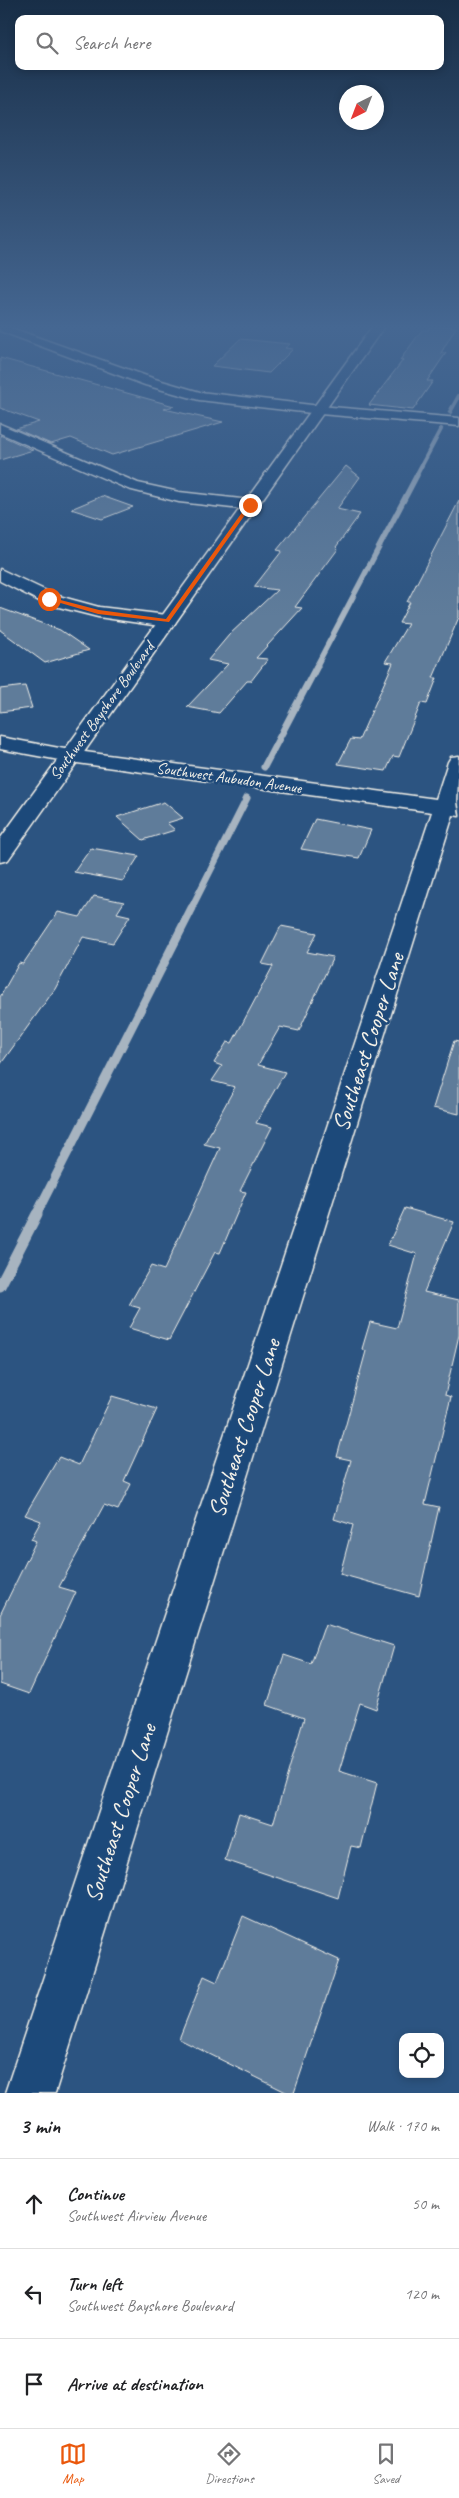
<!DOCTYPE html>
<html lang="en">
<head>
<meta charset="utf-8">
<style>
  body { margin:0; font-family:Caveat,sans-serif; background:#f6f6f6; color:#202124 }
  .controls { position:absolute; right:15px; bottom:15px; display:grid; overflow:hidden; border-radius:10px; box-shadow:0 2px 8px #0003 }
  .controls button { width:45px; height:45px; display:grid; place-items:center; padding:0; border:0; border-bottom:1px solid #e0e0e0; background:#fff; color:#202124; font:25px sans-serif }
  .compass { position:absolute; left:339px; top:85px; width:45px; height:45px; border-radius:50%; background:#fff; box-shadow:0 2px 8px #0003; rotate:222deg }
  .stop { position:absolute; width:15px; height:15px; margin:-11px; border:4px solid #ea580c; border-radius:50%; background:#fff }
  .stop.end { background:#ea580c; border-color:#fff; box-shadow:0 1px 5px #0008 }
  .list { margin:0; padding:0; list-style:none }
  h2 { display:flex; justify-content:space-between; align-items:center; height:65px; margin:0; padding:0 20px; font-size:21px }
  h2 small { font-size:16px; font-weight:400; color:#757577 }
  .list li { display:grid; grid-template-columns:32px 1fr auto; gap:15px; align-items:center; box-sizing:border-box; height:90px; padding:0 20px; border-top:1px solid #e0e0e0 }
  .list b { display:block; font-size:19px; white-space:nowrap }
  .list p { margin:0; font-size:16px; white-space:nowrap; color:#757577 }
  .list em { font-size:16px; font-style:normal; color:#757577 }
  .icon { flex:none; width:28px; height:28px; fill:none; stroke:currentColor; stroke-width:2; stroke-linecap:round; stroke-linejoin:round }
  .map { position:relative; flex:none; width:459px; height:2093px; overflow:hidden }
  .search { position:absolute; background:#fff; box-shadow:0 2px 8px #0003; left:15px; right:15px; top:15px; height:55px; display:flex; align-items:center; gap:12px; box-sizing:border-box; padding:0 18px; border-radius:10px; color:#757577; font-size:19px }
  .sheet { height:335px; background:#fff }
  nav { display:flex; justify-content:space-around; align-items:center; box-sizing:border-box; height:70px; border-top:1px solid #e0e0e0; background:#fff; font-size:14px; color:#757577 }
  nav a { display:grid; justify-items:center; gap:2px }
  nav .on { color:#ea580c }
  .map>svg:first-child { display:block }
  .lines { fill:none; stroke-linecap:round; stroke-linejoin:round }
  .stream-far4 { stroke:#a7b4c0; stroke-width:4.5 }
  .stream-far3 { stroke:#a7b4c0; stroke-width:5.5 }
  .stream-far2 { stroke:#a7b4c0; stroke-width:7 }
  .stream-far1 { stroke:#a7b4c0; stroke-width:9 }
  .stream { stroke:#a7b4c0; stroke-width:11 }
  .building { fill:#5e7b9a; stroke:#f4f1e8 }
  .street-casing { stroke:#f4f1e8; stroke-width:3 }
  .secondary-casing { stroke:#f4f1e8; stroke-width:3 }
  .street { fill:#1f4a7a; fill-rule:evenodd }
  .secondary { fill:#1f4a7a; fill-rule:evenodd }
  .route { fill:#ea580c }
  .labels { text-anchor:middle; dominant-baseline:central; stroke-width:5; stroke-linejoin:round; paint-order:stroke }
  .far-street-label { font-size:16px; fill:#f4f1e8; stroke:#1f4a7a }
  .near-street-label { font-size:24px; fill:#f4f1e8; stroke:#1f4a7a }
</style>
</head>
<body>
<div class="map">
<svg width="459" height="2093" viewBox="0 0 459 2093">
  <rect width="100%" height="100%" fill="#2c5481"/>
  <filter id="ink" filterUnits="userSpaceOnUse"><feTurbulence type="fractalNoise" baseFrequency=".02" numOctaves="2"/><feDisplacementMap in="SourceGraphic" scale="10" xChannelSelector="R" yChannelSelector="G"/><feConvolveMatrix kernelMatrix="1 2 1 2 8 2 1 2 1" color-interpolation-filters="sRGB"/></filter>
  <g filter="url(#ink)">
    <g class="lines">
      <!-- stream-far4 -->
      <path class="stream-far4" d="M450 412 459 396
        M416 476 441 429"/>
      <!-- stream-far3 -->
      <path class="stream-far3" d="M316 667 417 475"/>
      <!-- stream-far2 -->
      <path class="stream-far2" d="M264 767 317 666
        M191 909 247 798"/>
      <!-- stream-far1 -->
      <path class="stream-far1" d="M36 1215 192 908"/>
      <!-- stream -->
      <path class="stream" d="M0 1286 37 1214"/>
    </g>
    <!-- building -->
    <path class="building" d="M431 325 456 327 441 353H446L427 381H433L413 410 369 405 403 360H400L422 330H428Z
      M240 339 290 344 285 348 293 349 269 373 212 366Z
      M0 358 174 406 164 409 223 422 112 455 71 438 51 444 16 429 39 422 0 408Z
      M0 435 33 450 0 460Z
      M346 466 360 477 337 509 360 514 336 547 338 549 295 607 302 608 256 658 268 659 251 681H247L219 713 187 707 228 664 208 660 229 635 277 590 254 587 282 551 277 550Z
      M102 496 133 507 102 519 71 509Z
      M459 501V617L433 678H437L427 704 421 703 399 757 393 756 386 771 338 764 351 739 359 740 393 663 385 662 408 624 399 623 410 602H407Z
      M0 608 60 630 89 650 45 663 0 630Z
      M25 686 32 708 0 712V689Z
      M164 802 183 818 167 823 175 830 143 840 117 817Z
      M315 819 371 830 359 858 301 849Z
      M91 848 139 856 123 881 74 872Z
      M94 896 124 902 117 913 130 916 113 943 83 937 55 989 0 1065V997L19 963 23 964 58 912 80 917Z
      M281 926 317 933 307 952 333 957 299 1031 280 1027 258 1065 285 1072 256 1123 272 1127 240 1191 246 1192 220 1253 215 1252 169 1340 129 1328 140 1308 129 1305 151 1266 164 1270 220 1148 204 1144 235 1087 212 1081 222 1066 214 1063 227 1042 232 1043 273 966 262 964Z
      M454 1041 459 1042V1114L433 1108Z
      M405 1208 454 1222 424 1292 459 1300V1335L445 1395 451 1397 425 1504 439 1507 419 1596 340 1574 353 1525 334 1519 351 1460 337 1457 366 1351 362 1349 370 1322 397 1328 417 1254 388 1245Z
      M112 1396 157 1409 124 1481 131 1484 118 1510 104 1505 59 1587 76 1592 29 1694 0 1684V1615L36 1541 31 1539 41 1521 25 1515 59 1457 79 1465Z
      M325 1624 394 1646 376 1709 360 1703 339 1771 377 1783 361 1848 351 1846 338 1898 225 1860 239 1813 273 1824 304 1718 267 1705 284 1655 311 1664Z
      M243 1916 339 1960 294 2093H288L179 2039 204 1976 217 1982Z"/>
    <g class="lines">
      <defs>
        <path id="street" d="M0 324 155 379 200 392 320 406 459 418V426L320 414 199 400 145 385 0 331Z
          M0 424 138 483 179 492 250 500 258 505 250 510 179 502 128 489 0 433Z
          M0 569 55 595 99 607 167 615 174 617 176 621 174 625 167 627 98 617 43 603 0 581Z
          M0 737 70 750 436 799 448 762 451 757 459 756 457 802 459 816 453 815 55 2093H5L432 812 70 762 0 749Z"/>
        <path id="secondary" d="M374 324H386L8 860 0 862V839Z"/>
      </defs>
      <!-- street casing -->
      <use href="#street" class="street-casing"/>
      <!-- secondary casing -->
      <use href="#secondary" class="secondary-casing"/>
      <!-- street -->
      <use href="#street" class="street"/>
      <!-- secondary -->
      <use href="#secondary" class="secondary"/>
    </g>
  </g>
  <!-- sky -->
  <linearGradient id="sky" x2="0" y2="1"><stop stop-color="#182e47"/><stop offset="0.53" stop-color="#456792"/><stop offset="1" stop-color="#456792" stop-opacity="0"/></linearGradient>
  <rect width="459" height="617" fill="url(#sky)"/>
  <!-- route -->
  <path class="route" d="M248 504 252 505 169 622 98 614 47 599 49 597 99 610 166 619Z"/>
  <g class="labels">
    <!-- far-street labels -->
    <g class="far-street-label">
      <text transform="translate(102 711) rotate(-54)">Southwest Bayshore Boulevard</text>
      <text transform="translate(229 778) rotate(8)">Southwest Aubudon Avenue</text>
    </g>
    <!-- near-street labels -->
    <g class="near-street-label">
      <text transform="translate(368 1042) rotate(-72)">Southeast Cooper Lane</text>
      <text transform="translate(244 1428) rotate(-72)">Southeast Cooper Lane</text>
      <text transform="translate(120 1813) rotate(-72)">Southeast Cooper Lane</text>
    </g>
  </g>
</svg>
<div class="controls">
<button><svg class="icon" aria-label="locate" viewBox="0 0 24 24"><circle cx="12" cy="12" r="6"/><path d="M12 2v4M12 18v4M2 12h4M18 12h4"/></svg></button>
</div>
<svg class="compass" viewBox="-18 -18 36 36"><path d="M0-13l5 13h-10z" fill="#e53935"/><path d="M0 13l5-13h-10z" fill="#757577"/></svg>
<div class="stop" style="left:49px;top:599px"></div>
<div class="stop end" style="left:250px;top:505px"></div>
<div class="search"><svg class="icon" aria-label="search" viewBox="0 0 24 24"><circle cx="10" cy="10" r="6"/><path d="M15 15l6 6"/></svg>Search here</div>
</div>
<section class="sheet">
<h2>3 min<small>Walk · 170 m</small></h2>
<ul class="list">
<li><svg class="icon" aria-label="ahead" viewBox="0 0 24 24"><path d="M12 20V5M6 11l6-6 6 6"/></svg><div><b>Continue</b><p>Southwest Airview Avenue</p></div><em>50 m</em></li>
<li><svg class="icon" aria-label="left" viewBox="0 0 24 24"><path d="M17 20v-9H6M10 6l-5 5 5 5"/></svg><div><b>Turn left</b><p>Southwest Bayshore Boulevard</p></div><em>120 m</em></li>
<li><svg class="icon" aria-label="arrive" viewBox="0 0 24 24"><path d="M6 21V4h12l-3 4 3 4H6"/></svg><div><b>Arrive at destination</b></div></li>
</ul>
</section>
<nav>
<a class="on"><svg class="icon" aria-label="map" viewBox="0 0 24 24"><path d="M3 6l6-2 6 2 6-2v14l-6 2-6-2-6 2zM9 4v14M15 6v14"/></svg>Map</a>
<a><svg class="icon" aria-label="directions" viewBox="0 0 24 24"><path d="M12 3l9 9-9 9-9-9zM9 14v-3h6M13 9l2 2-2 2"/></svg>Directions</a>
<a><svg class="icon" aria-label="saved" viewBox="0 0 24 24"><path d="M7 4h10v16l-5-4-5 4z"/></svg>Saved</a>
</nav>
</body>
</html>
